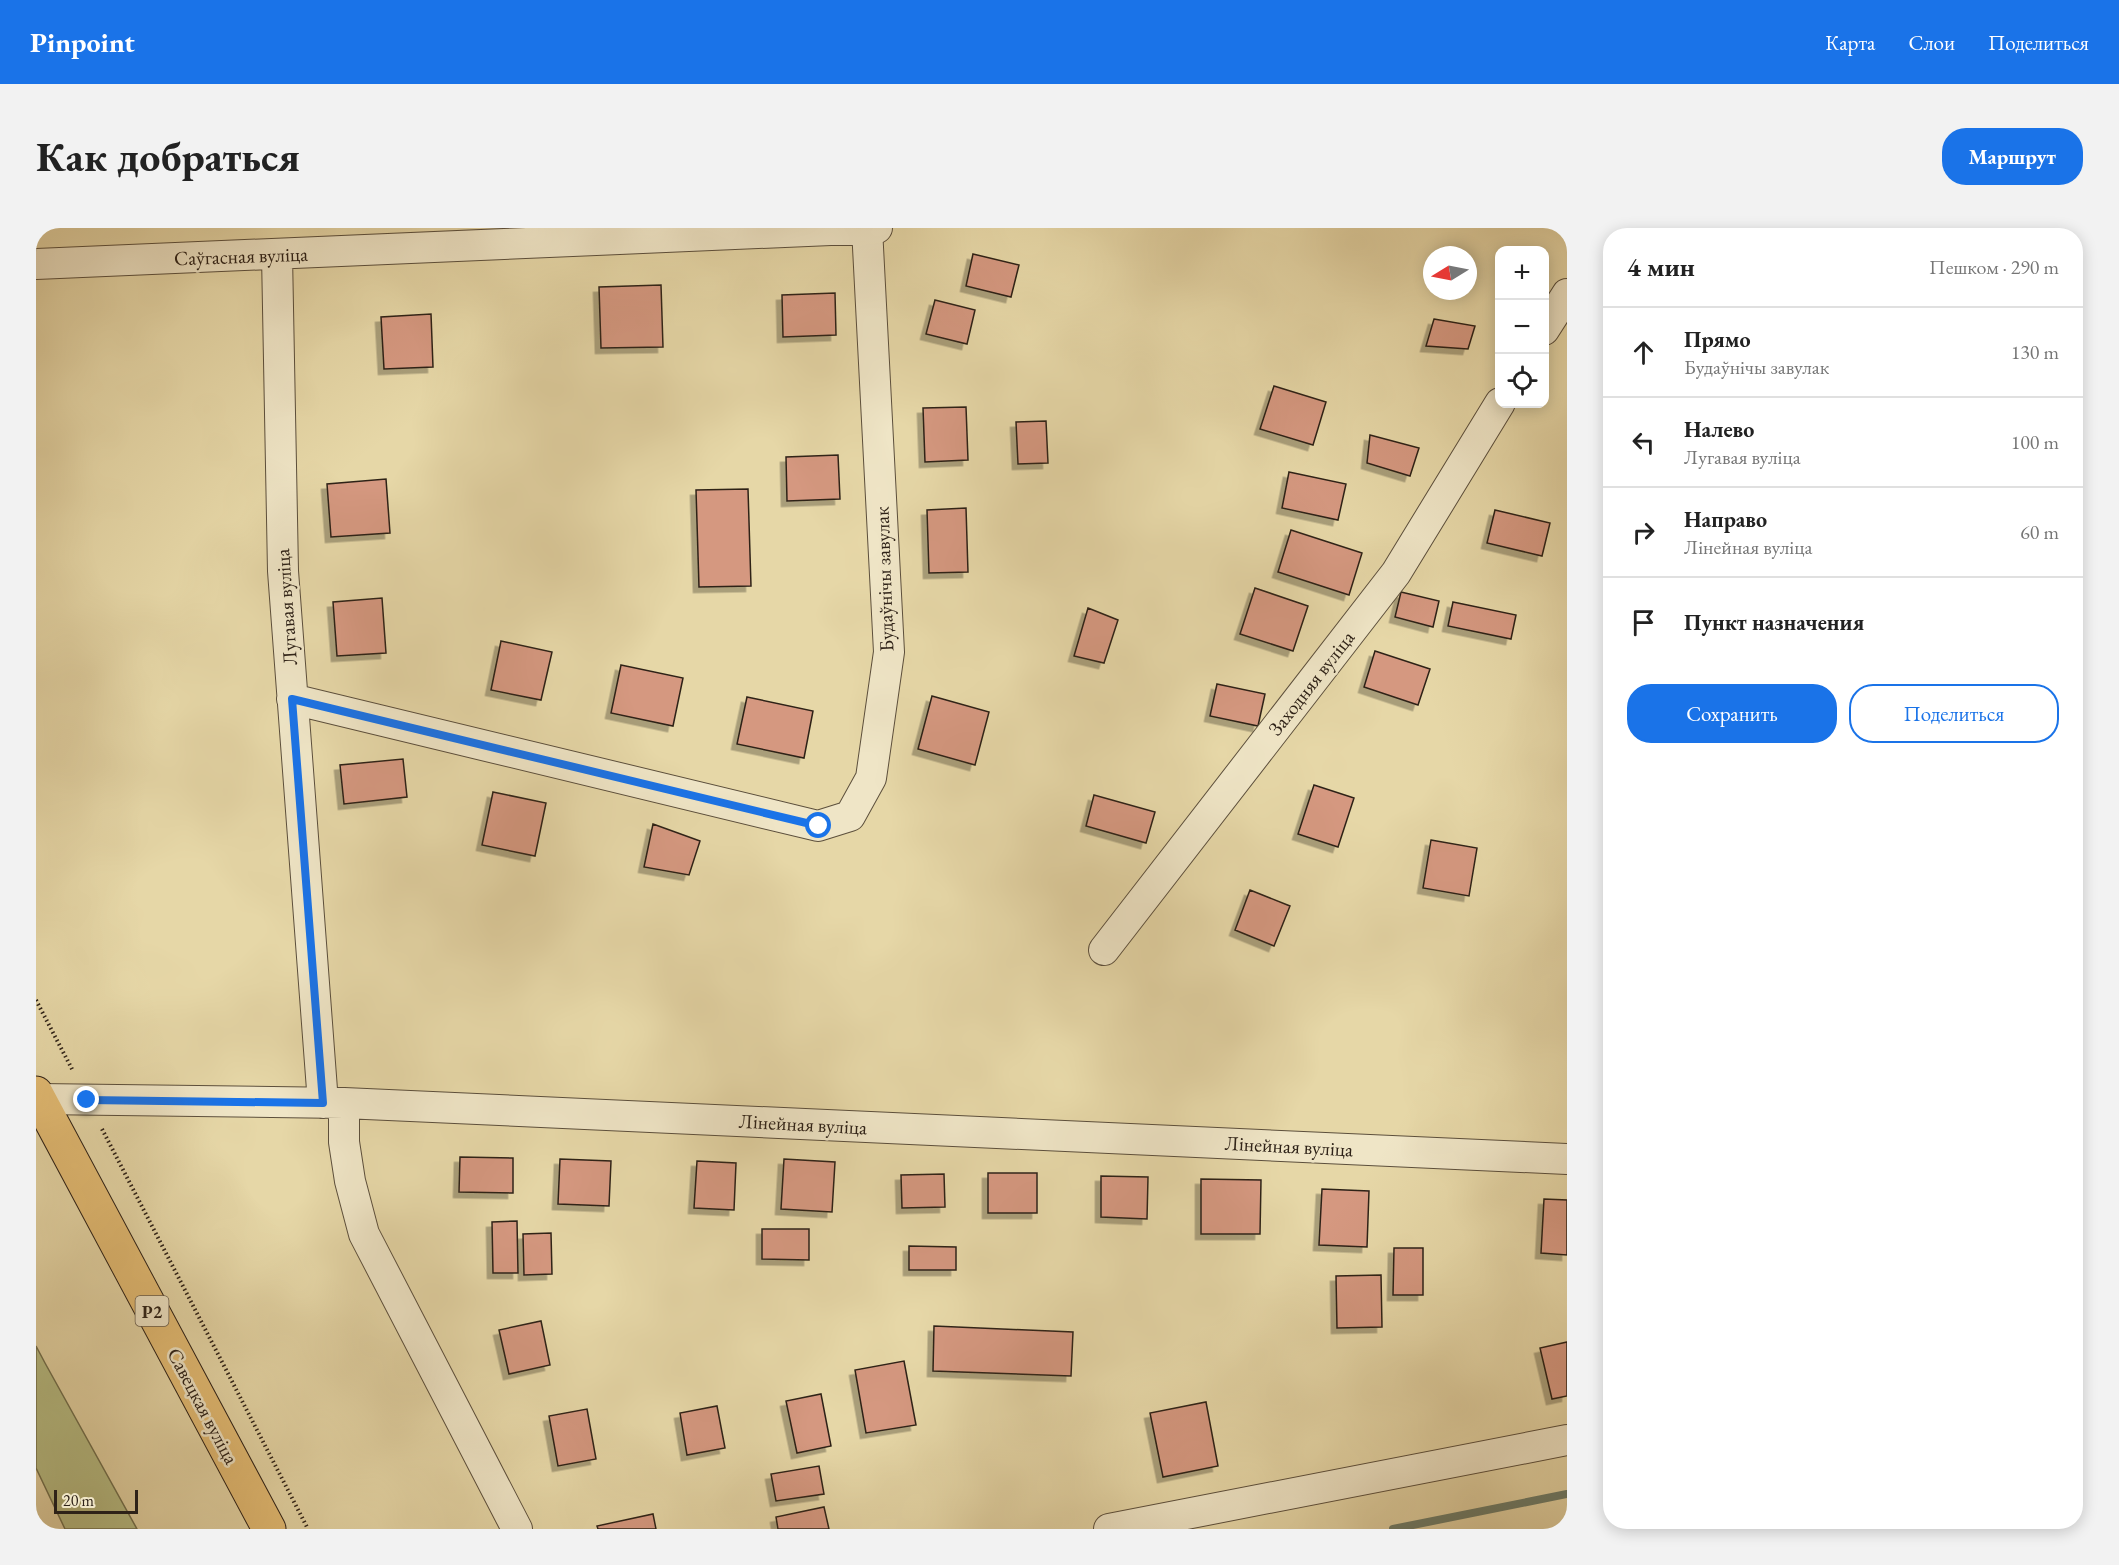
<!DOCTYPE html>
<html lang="ru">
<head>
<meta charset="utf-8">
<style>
  body { margin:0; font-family:"EB Garamond",serif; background:#f2f2f2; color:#222 }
  .controls { position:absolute; right:18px; top:18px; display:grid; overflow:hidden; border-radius:12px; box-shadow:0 3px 15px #0003 }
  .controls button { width:54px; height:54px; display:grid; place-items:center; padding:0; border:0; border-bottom:2px solid #e0e0e0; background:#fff; color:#222; font:30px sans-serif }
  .compass { position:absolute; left:1387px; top:18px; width:54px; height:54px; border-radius:50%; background:#fff; box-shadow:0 3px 15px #0003; rotate:260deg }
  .scale { position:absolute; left:18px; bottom:15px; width:84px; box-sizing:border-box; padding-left:6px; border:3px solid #2e2218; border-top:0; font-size:16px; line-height:21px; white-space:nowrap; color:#2e2218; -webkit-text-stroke:4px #efe5c6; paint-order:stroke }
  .stop { position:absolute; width:18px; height:18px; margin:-14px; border:4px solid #1a73e8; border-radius:50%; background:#fff }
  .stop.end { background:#1a73e8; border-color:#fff; box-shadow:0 2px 6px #0008 }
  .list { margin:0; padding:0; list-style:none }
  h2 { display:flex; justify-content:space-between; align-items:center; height:78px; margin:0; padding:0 24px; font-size:26px }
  h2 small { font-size:20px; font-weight:400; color:#767676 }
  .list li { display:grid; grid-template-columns:39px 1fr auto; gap:18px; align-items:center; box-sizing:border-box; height:90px; padding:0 24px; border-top:2px solid #e0e0e0 }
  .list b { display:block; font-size:22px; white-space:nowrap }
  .list p { margin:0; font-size:20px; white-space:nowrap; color:#767676 }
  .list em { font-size:20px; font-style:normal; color:#767676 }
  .actions { display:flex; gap:12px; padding:18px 24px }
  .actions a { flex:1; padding:14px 0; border:2px solid #1a73e8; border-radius:24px; text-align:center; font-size:21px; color:#1a73e8 }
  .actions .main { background:#1a73e8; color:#fff }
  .icon { flex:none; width:33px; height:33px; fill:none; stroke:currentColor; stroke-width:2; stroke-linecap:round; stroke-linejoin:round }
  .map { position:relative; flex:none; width:1531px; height:1301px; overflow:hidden; border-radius:24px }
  header { display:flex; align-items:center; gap:36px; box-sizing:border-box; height:84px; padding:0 30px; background:#1a73e8; color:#fff }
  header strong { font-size:28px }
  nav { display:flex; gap:33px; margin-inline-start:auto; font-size:21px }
  .intro { display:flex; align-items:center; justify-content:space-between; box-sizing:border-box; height:144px; padding:0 36px }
  h1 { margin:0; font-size:42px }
  .button { padding:15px 27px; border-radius:24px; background:#1a73e8; color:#fff; font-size:21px; font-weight:700 }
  main { display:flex; gap:36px; padding:0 36px }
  aside { flex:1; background:#fff; border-radius:24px; box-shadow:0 3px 15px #0003 }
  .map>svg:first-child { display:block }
  .green { fill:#b7be85; stroke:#72704e; stroke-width:1.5 }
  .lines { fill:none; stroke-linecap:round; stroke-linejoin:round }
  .stream { stroke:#6d7d6b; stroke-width:8 }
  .building { fill:#d59880; stroke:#2e2218; stroke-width:1.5; filter:url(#shadow) }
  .minor-casing { stroke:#5c4f3c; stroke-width:32 }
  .major-casing { stroke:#2e2218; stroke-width:35 }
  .path { stroke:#2e2218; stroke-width:4; stroke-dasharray:1.5 3; stroke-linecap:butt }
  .minor { stroke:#efe5c6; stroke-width:30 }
  .major { stroke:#e3bc74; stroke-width:33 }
  .route { stroke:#1a73e8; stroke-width:8 }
  .labels { text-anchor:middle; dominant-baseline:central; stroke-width:5; stroke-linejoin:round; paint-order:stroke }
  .shield { fill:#efe5c6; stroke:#685c4c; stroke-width:1.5 }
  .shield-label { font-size:18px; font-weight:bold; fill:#2e2218 }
  .street-label { font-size:20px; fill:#2e2218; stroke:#efe5c6 }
</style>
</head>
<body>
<header>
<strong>Pinpoint</strong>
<nav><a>Карта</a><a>Слои</a><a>Поделиться</a></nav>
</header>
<div class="intro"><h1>Как добраться</h1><a class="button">Маршрут</a></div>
<main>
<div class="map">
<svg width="1531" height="1301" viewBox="0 0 1531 1301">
  <defs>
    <filter id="shadow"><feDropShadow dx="-5.5" dy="5.5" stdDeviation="0" flood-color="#0004"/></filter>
  </defs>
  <rect width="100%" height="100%" fill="#e6d7a7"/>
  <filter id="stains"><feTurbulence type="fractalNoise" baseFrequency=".00333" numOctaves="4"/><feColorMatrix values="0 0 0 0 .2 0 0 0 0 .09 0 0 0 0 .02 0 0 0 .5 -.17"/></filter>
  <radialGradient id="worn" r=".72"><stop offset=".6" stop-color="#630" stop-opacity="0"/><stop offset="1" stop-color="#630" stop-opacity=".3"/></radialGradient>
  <!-- green -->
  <path class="green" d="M0 1118 9 1135 101 1301H29L0 1240Z"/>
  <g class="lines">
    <!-- stream -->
    <path class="stream" d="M1357 1301 1531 1266"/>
  </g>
  <!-- building -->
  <path class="building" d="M937 26 983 37 975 69 930 58Z
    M625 57 627 119 565 120 563 59Z
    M799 65 800 107 747 109 746 67Z
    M899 72 939 82 931 116 890 106Z
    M395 86 397 139 348 141 345 89Z
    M1398 91 1439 98 1432 121 1390 118Z
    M1238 158 1290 174 1277 217 1224 201Z
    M930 179 932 232 889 234 887 180Z
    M1010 193 1012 235 982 236 980 194Z
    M1334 207 1383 220 1374 248 1331 235Z
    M802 227 804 271 751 273 750 229Z
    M1253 244 1310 256 1302 292 1246 280Z
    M350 251 354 305 295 309 291 256Z
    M712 261 715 358 663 359 660 262Z
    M930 280 932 344 893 345 891 282Z
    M1459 282 1514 295 1506 328 1451 315Z
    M1255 302 1326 325 1313 367 1242 344Z
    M1219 360 1272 378 1257 423 1204 406Z
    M1365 364 1403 373 1397 399 1359 389Z
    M346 370 350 425 301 428 297 374Z
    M1417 374 1480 387 1475 411 1412 398Z
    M1052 380 1082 392 1068 435 1038 428Z
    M465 413 516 424 505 472 455 462Z
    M1339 423 1394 441 1382 477 1328 459Z
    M585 437 647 450 637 498 575 485Z
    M1181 456 1229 466 1222 498 1174 488Z
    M896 468 953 484 939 537 882 521Z
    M711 469 777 483 768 530 701 516Z
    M367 531 371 569 308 576 304 537Z
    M1278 557 1318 570 1302 619 1262 606Z
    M457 564 510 575 499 628 446 617Z
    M1058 567 1119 584 1110 615 1050 598Z
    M617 596 664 613 653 647 608 639Z
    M1395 612 1441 620 1433 668 1387 660Z
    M1214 662 1254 678 1238 718 1199 702Z
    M424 929 477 930V965L423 964Z
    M524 931 575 933 573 978 522 976Z
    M748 931 799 934 796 984 745 981Z
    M661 933 700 935 698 982 658 980Z
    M952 945H1001V985H952Z
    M908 946 909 979 866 980 865 947Z
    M1065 948 1112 949 1111 991 1065 989Z
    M1165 951 1225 952 1224 1006H1165Z
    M1286 961 1333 963 1331 1019 1283 1017Z
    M1508 971 1531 972V1027L1505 1025Z
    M481 993 482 1045H457L456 994Z
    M726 1001H773V1032L726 1031Z
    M515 1005 516 1046 488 1047 487 1006Z
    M873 1018 920 1019V1042H873Z
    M1358 1020H1387V1067H1357Z
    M1345 1047 1346 1099 1301 1100 1300 1048Z
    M505 1093 514 1137 473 1146 463 1102Z
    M898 1098 1037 1104 1035 1148 897 1143Z
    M1531 1114V1168L1516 1171 1504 1120Z
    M868 1133 880 1197 830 1205 819 1142Z
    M785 1166 795 1218 761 1225 750 1173Z
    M1170 1174 1182 1238 1127 1249 1114 1185Z
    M681 1178 689 1220 651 1227 644 1185Z
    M551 1181 560 1231 522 1238 513 1188Z
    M783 1238 788 1266 740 1273 735 1246Z
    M788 1279 793 1301H742L740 1289Z
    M617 1286 620 1301H562L561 1298Z"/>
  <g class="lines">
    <defs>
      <path id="minor" d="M241 27 247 343 287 875
        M0 36 841 0
        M1508 102 1531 66
        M256 471 782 598 814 588 835 550 853 424 831 0
        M1068 722 1360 345 1464 175
        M3 871 308 875 1531 931
        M308 875V914L314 953 328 1006 481 1301
        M1073 1301 1531 1212"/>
      <path id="major" d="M0 865 233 1301"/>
    </defs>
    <!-- minor casing -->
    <use href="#minor" class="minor-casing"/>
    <!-- major casing -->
    <use href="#major" class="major-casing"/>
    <!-- path -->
    <path class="path" d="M0 772 37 843
      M66 901 272 1301"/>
    <!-- minor -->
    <use href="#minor" class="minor"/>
    <!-- major -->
    <use href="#major" class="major"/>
  </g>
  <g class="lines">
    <!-- route -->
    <path class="route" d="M51 872 287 875 256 471 783 598"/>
  </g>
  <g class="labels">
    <!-- shield labels -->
    <rect class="shield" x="99.5" y="1068" width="33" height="30" rx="4.5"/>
    <g class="shield-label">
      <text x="116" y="1083">Р2</text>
    </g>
    <!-- street labels -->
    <g class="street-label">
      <text transform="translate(205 28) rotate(-2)">Саўгасная вуліца</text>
      <text transform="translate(848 351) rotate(-92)">Будаўнічы завулак</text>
      <text transform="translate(250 379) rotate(-94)">Лугавая вуліца</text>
      <text transform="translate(1275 455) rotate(-52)">Заходняя вуліца</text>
      <text transform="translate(767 896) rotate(3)">Лінейная вуліца</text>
      <text transform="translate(1253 918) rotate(3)">Лінейная вуліца</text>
      <text transform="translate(167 1178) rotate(62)">Савецкая вуліца</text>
    </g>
  </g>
  <rect width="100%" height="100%" filter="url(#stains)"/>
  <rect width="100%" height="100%" fill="url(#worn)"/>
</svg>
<div class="controls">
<button>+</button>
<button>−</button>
<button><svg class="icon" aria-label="locate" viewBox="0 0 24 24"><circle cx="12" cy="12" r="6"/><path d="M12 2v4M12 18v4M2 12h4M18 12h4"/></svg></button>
</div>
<svg class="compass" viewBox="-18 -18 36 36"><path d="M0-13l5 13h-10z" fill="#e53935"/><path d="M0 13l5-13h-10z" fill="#767676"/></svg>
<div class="scale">20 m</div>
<div class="stop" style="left:783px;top:598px"></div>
<div class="stop end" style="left:51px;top:872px"></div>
</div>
<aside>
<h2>4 мин<small>Пешком · 290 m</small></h2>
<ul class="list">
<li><svg class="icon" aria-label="ahead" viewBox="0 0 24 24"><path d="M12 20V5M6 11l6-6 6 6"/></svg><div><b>Прямо</b><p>Будаўнічы завулак</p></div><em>130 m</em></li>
<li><svg class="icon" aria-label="left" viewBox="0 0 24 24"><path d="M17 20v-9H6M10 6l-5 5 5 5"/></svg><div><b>Налево</b><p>Лугавая вуліца</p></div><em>100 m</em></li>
<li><svg class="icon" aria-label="right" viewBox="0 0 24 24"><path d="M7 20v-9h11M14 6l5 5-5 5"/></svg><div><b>Направо</b><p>Лінейная вуліца</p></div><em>60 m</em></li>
<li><svg class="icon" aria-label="arrive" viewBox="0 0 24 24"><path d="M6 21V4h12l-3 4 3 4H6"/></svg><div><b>Пункт назначения</b></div></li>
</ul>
<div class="actions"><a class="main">Сохранить</a><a>Поделиться</a></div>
</aside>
</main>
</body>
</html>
